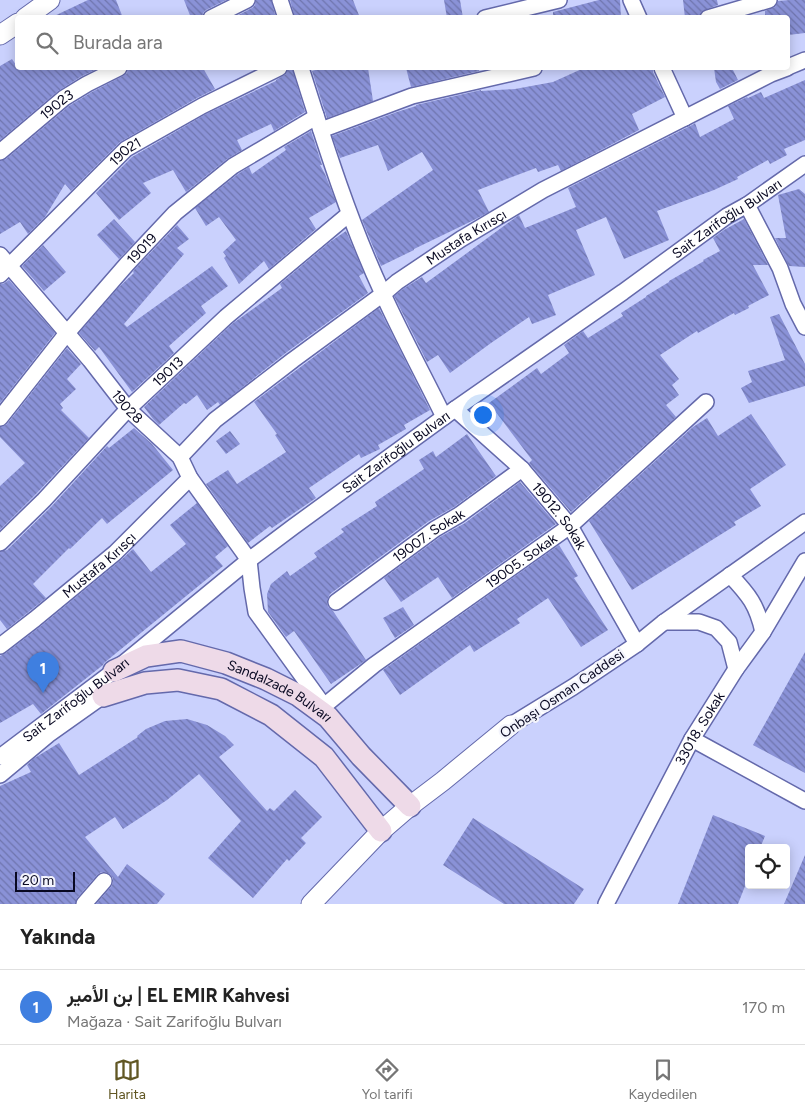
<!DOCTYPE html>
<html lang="tr">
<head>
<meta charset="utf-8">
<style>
  body { margin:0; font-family:Figtree,Vazirmatn,sans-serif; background:#f2f2f2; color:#222 }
  .controls { position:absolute; right:15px; bottom:15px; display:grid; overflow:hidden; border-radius:5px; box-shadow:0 2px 12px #0003 }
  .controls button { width:45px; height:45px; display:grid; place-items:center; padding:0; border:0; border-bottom:1px solid #e0e0e0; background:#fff; color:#222; font:25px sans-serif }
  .scale { position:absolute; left:15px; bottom:12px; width:60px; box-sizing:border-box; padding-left:5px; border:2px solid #080821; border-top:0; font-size:14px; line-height:18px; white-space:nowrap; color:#080821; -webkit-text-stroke:4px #f3f4fc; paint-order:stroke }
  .you { position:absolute; left:482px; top:414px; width:18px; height:18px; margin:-12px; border:4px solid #fff; border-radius:50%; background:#1a73e8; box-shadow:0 0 0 8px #1a73e833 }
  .badge { display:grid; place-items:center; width:32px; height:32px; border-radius:50%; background:#615724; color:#fff; font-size:16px; font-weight:700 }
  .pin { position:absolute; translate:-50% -41px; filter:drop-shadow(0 1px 2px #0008) }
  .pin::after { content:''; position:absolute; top:26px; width:18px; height:15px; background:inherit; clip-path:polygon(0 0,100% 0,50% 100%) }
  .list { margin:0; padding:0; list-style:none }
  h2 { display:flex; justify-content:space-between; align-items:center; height:65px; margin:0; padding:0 20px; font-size:21px }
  h2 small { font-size:16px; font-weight:400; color:#767676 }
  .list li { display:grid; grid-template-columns:32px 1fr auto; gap:15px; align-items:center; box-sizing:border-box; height:75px; padding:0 20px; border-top:1px solid #e0e0e0 }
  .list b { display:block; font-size:19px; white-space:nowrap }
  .list p { margin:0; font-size:16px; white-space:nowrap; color:#767676 }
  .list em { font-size:16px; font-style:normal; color:#767676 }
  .icon { flex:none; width:28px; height:28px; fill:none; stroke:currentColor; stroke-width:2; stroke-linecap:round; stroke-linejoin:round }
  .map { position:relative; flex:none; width:805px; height:904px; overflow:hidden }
  .search { position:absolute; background:#fff; box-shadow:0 2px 12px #0003; left:15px; right:15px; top:15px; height:55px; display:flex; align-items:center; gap:12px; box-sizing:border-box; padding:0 18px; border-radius:5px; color:#767676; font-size:19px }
  .sheet { height:140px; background:#fff }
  nav { display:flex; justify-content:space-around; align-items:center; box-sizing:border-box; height:70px; border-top:1px solid #e0e0e0; background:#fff; font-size:14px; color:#767676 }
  nav a { display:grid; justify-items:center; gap:2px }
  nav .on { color:#615724 }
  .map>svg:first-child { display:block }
  .building { fill:url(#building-back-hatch) }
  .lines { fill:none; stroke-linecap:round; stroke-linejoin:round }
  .minor-casing { stroke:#6469ab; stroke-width:18 }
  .tertiary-casing { stroke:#6469ab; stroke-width:21 }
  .secondary-casing { stroke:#6469ab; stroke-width:24 }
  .minor { stroke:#fff; stroke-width:15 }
  .tertiary { stroke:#fff; stroke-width:19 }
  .secondary { stroke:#eedae8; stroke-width:21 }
  .labels { text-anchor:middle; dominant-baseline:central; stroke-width:4.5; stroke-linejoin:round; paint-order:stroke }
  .street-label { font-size:14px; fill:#080821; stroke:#f3f4fc }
</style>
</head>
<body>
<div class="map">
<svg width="805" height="904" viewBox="0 0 805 904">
  <defs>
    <pattern id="building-back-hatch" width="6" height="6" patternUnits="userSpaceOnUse" patternTransform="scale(1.25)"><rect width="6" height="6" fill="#8a92d7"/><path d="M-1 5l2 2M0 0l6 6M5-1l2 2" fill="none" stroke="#6f75ae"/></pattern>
  </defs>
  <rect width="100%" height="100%" fill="#cad1fd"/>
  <!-- building -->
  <path class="building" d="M88 0H116L123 18H50Z
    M184 0H226L206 10 203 13 202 18H191Z
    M256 0H271L276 18H233L252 8 255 5Z
    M290 0H353L360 18H295Z
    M444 0H460L463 18H447Z
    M599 0H620L621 18H553V12Z
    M683 0H717L718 5 702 11 699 18H685Z
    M790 0H805V33L788 35V18H765V11L775 7 778 1Z
    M12 59 18 68H99L82 76 58 91 0 140V66Z
    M128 68H203L215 89 197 98 120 142 71 191 65 184 45 217 28 234 20 222 0 234V161L6 159 69 106 92 92 123 76 127 73Z
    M288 68H292L305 112 274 131 271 124 237 140 242 150 227 159 186 192 173 170 143 183 151 193 119 220 96 193 132 157 206 114 276 81V80L286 74Z
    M322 68H368L373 101 327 118 312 71Z
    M406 68H479V71L411 87Z
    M584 68H653V72L665 97 632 114 639 130 561 171 558 165 538 172 536 168 478 190 489 212 472 221 414 249V250L381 266 362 220 433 170 422 152 388 171 378 145 340 158 332 136 397 112 416 106V105L481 90V91L515 89 553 82Z
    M714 68H732L738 80 720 89 716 82Z
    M805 80V140L784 149 787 155 770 164 768 160 737 177 738 179 714 190 657 211 669 240 624 259 606 217 576 230 595 275 548 295 556 315 532 324 529 317 491 343 450 373 438 355 427 362 394 296 403 289 422 277 426 283 519 215 525 228 576 207 568 188 694 124 695 123 700 137 734 119 728 106 747 97 748 98 761 92 764 98Z
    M311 131 322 165H320L325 174 336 202 309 218 316 229 269 269 264 261 239 284 224 258 226 256 223 252 236 240 219 217 206 226 195 208 238 174 249 167 252 174 286 150 284 147Z
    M799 189 805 194V267L789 266 775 238H786L778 195Z
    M114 219 135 242 119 259 97 235Z
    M744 219 768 265H753L769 295 748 306 749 308 735 315 734 313 698 333 697 331 660 355 679 379 672 385 679 395 666 405 676 417 571 512 529 463 532 460 489 403 537 368 541 374 569 353 564 345 583 331 588 338 623 316 621 313 646 297V296L669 282V281L704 261 703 260 720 251 713 238 724 230Z
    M177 225 189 239 177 248 184 254 124 324 127 327 212 266 228 286 201 306 206 313 169 346 174 353 132 392 99 347 95 351 79 333 119 287 134 273 133 272 134 270Z
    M346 231 364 273 359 276 368 293 287 352 220 405 218 402 207 410 197 395 186 404 184 403 159 425 153 419 144 407 232 324 282 288 280 284 330 242Z
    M43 245 66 272 44 291 22 266Z
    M9 280 55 333 0 403V284H3Z
    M379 308 430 410 404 425 406 429 378 445 380 449 361 458 359 454 309 488 316 498 272 528 270 526 248 543 206 484 228 470 237 484 286 452 275 435 277 434 254 402Z
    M779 314 805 364V386L749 403 741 388 752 382 748 371 785 360 770 317Z
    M67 348 81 364 67 379 76 389 60 404 63 408 61 410 89 438 37 493 0 530V486L25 463 0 437V427L4 426 7 424Z
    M751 414 786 465 750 489 761 506 734 522 736 525 632 590 589 521 693 427 707 418 718 436Z
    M134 428 152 444 173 470 107 524 102 518 70 549 69 548 33 584 46 598 7 629 0 620V552L7 550 51 507 107 446 109 448Z
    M230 431 240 444 226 454 216 441Z
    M467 434 496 476 454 507 429 521 330 594 328 598 327 603 328 607 333 611 366 660 356 667 331 684 294 631 286 637 268 612 267 594 271 584 287 571 290 576 317 557 314 553 344 532 341 529 377 506 375 502 424 469 419 460 433 451 436 457Z
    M520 482 556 524 452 598 438 577 401 602 384 578 440 537 465 523Z
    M197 503 228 546 215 557 223 566 104 663 103 665 41 714 33 704 0 723V656L6 653 41 626 121 560 133 549 151 572 186 544 170 525Z
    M559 545 578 576 574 578 608 630 581 647 548 598 517 619 520 623 474 652 470 645 400 695 383 670Z
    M403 607 414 625 395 638 383 618Z
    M805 652V773L753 745Z
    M187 719 207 725 225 736 234 745 219 757 267 811 270 808 274 811 295 790 322 817 301 838 306 843 289 861 287 859 253 898 208 858 241 821 199 774 167 800 123 829 115 817 85 837 118 877 127 864 165 894 157 904H96L111 887 113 883V878L110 874 105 872H101L97 875 77 898 75 904H0V786L31 772 27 765 33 759 59 743 79 775 138 737 137 736 146 729 165 721Z
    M713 815 765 836 760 848H749V876L738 904H678Z
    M473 818 584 889 574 904H504L443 865Z
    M805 855V904H784Z"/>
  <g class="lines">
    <defs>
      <g id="minor">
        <path d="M280 0 286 18"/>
        <path d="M631 0 639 18"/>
        <path d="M211 18 247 0"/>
        <path d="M485 18 559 0"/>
        <path d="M708 18 769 0"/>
        <path d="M788 67 805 60"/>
        <path d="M301 68C325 144 349 221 383 294 402 336 424 376 444 417"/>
        <path d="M662 68 685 118"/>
        <path d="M321 130 412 96 534 68"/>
        <path id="s1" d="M0 152 64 98 87 84 119 68"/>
        <path d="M747 205 780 268 793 304 805 327"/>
        <path id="s2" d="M0 255 90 360 128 409 180 457 190 478 249 560"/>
        <path id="s3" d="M0 275 126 149 202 106 279 68"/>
        <path id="s4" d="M455 409 522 469 570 526 637 644"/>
        <path id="s5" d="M0 418 67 333 127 264 175 213 233 166 316 117V115"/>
        <path id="s6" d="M180 457 215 420 293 360 383 294 397 282 461 239 543 190 771 74 787 68"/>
        <path id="s7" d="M0 543 44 500 128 409 226 317 349 214"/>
        <path d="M249 560 252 588 256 612 324 706 326 711"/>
        <path d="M730 575C749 595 757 605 763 632"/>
        <path id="s8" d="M336 602 435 529 459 515 522 469"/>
        <path d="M664 622H699L716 628 729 642 736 669"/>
        <path id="s9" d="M0 646 35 619 115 553 190 478"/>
        <path id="s10" d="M324 706 374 665 570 526 706 402"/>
        <path d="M511 725 573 687 637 644 664 622 805 522"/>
        <path d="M692 739 805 801"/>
        <path id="s11" d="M0 757 114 671 249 560 293 527 455 409 623 292 727 216 747 205 805 164"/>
        <path d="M0 775 48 735 103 696"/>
        <path d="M84 904 104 881"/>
        <path id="s12" d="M606 904 692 739 736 669 763 632 805 561"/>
      </g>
      <path id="tertiary" d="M25 18 50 0
        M0 35 18 23
        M311 904 381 831 410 806 443 781 511 725"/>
      <g id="secondary">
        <path id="s13" d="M114 671 146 656 181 651 226 663 266 679 298 695 328 717 361 756 410 806"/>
        <path d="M103 696 145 683 178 680 221 689 271 715 324 757 381 831"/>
      </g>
    </defs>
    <!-- minor casing -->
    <use href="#minor" class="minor-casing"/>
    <!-- tertiary casing -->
    <use href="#tertiary" class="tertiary-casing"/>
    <!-- secondary casing -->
    <use href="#secondary" class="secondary-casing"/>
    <!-- minor -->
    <use href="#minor" class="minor"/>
    <!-- tertiary -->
    <use href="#tertiary" class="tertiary"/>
    <!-- secondary -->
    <use href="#secondary" class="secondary"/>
  </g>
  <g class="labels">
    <!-- street labels -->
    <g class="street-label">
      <text stroke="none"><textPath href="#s1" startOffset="74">19023</textPath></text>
      <text stroke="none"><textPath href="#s3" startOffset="176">19021</textPath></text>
      <text stroke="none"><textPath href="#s11" startOffset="905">Sait Zarifoğlu Bulvarı</textPath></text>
      <text stroke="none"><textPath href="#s6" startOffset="362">Mustafa Kırısçı</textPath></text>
      <text stroke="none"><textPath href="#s5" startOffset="221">19019</textPath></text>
      <text stroke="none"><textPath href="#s7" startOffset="240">19013</textPath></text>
      <text stroke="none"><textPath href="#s2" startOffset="198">19028</textPath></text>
      <text stroke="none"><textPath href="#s11" startOffset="500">Sait Zarifoğlu Bulvarı</textPath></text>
      <text stroke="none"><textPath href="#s4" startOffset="150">19012. Sokak</textPath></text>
      <text stroke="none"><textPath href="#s8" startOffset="114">19007. Sokak</textPath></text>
      <text stroke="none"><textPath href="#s10" startOffset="245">19005. Sokak</textPath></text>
      <text stroke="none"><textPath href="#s9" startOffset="128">Mustafa Kırısçı</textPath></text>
      <text stroke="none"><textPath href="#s13" startOffset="178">Sandalzade Bulvarı</textPath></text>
      <text transform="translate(562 694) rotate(-34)">Onbaşı Osman Caddesi</text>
      <text stroke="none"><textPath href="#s11" startOffset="95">Sait Zarifoğlu Bulvarı</textPath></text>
      <text stroke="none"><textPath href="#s12" startOffset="199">33018. Sokak</textPath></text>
    </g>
  </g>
</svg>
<div class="controls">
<button><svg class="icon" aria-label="locate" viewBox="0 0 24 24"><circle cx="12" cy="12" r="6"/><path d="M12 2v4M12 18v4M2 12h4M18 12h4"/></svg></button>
</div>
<div class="scale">20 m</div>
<div class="you"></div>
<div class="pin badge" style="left:43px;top:693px;background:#3f7fe0">1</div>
<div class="search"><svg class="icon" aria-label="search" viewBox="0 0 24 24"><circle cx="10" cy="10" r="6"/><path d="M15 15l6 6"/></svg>Burada ara</div>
</div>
<section class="sheet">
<h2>Yakında<small></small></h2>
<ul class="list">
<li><span class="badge" style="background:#3f7fe0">1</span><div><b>بن الأمير | EL EMIR Kahvesi</b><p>Mağaza · Sait Zarifoğlu Bulvarı</p></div><em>170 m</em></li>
</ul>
</section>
<nav>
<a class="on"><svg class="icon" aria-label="map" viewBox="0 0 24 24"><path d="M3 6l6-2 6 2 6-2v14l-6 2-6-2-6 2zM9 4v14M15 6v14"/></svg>Harita</a>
<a><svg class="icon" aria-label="directions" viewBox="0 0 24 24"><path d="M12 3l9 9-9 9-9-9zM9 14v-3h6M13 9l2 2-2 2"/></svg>Yol tarifi</a>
<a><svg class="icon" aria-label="saved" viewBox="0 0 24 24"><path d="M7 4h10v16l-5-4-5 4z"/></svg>Kaydedilen</a>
</nav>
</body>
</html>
